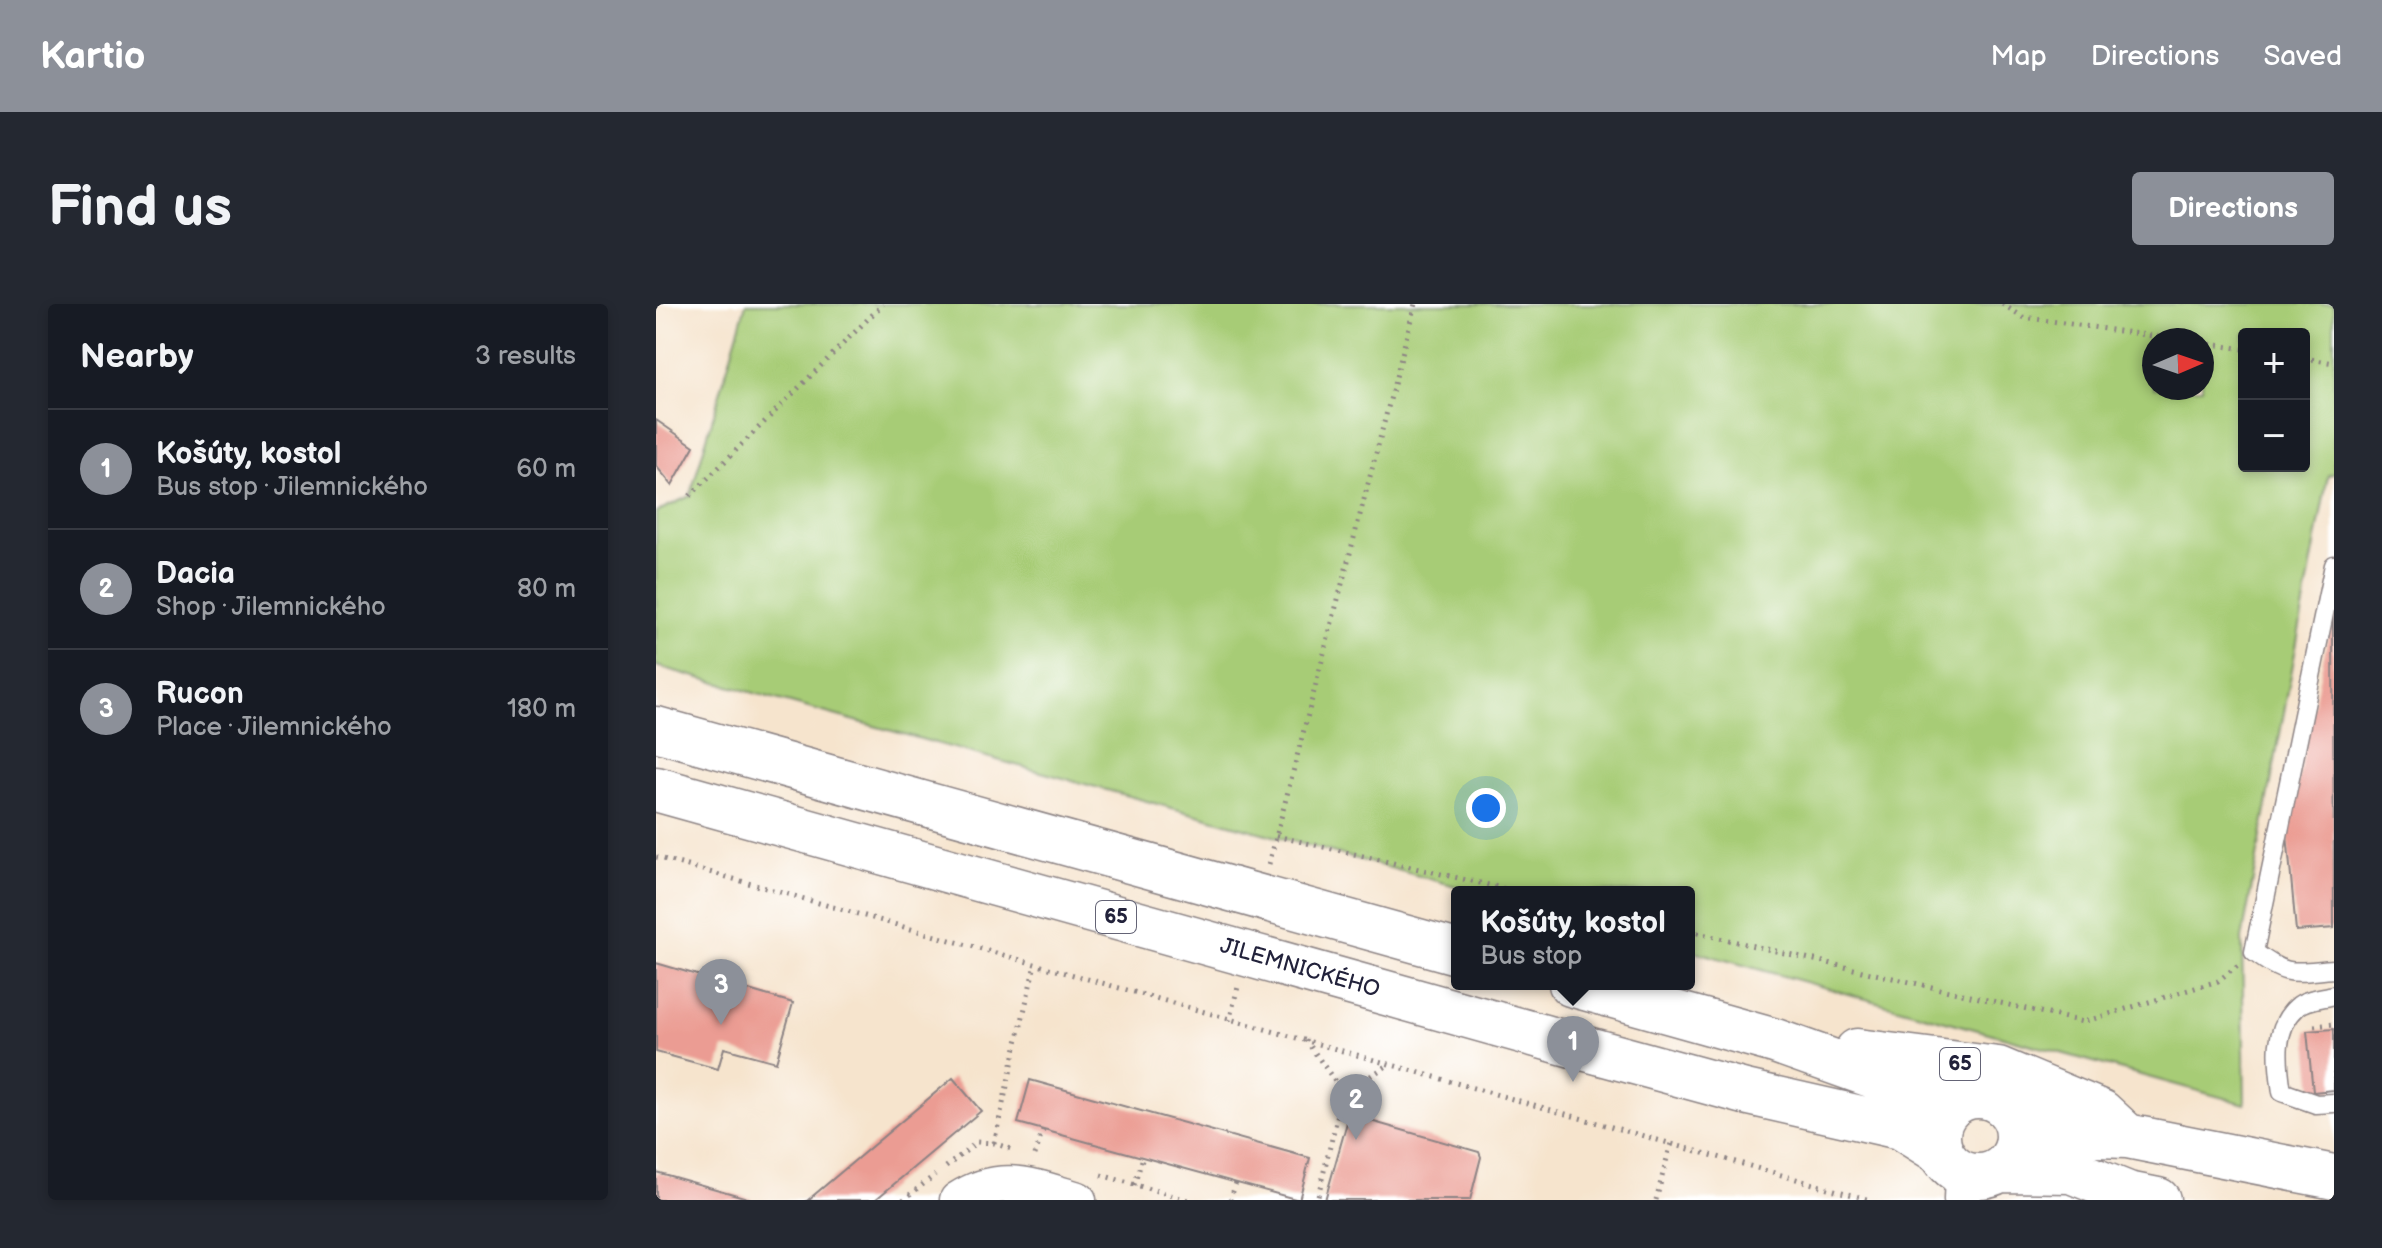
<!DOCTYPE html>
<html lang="en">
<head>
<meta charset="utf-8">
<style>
  body { margin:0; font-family:"Balsamiq Sans",sans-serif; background:#242831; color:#f1f3f6 }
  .controls { position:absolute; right:24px; top:24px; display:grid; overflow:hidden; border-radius:8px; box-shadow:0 4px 12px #0003 }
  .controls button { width:72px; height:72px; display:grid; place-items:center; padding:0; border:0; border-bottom:2px solid #363941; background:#171b24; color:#f1f3f6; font:40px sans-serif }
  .compass { position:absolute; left:1486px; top:24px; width:72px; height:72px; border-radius:50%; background:#171b24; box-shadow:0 4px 12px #0003; rotate:88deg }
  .you { position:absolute; left:830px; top:504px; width:28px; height:28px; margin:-20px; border:6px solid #fff; border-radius:50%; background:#1a73e8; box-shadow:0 0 0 12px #1a73e833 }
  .badge { display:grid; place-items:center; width:52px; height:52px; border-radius:50%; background:#8c9099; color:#fff; font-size:26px; font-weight:700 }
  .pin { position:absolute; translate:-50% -66px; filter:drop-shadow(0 2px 4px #0008) }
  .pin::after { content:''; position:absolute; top:42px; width:28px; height:24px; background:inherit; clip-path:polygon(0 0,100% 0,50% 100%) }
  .popup { position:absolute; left:795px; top:582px; width:244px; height:104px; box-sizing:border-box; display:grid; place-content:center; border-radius:8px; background:#171b24; filter:drop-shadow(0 2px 6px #0005); font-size:26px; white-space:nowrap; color:#9ea1a6 }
  .popup b { font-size:30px; color:#f1f3f6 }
  .popup::after { content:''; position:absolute; left:50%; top:100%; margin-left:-16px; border:16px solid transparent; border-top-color:#171b24 }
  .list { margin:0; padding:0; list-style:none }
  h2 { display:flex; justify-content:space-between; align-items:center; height:104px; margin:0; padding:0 32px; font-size:34px }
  h2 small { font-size:26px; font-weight:400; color:#9ea1a6 }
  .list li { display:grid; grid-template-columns:52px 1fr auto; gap:24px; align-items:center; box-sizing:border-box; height:120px; padding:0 32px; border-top:2px solid #363941 }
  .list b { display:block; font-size:30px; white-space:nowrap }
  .list p { margin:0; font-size:26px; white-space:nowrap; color:#9ea1a6 }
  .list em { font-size:26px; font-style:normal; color:#9ea1a6 }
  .map { position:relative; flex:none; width:1678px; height:896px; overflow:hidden; border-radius:8px }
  header { display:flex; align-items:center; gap:48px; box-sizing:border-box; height:112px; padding:0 40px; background:#8c9099; color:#fff }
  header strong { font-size:38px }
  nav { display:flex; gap:44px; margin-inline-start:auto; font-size:28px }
  .intro { display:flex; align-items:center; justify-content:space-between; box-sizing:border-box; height:192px; padding:0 48px }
  h1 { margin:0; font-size:56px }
  .button { padding:20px 36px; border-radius:8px; background:#8c9099; color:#fff; font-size:28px; font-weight:700 }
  main { display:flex; gap:48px; padding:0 48px }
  aside { flex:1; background:#171b24; border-radius:8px; box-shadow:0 4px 12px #0003 }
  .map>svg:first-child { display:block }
  .green { fill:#a7cc76; stroke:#647758; stroke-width:2; fill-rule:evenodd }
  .building { fill:#eb9c93 }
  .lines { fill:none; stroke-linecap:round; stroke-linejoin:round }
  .lane-casing { stroke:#8c8384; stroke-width:21 }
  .street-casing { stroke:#8c8384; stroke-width:39 }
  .primary-casing { stroke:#8c8384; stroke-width:47 }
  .path { stroke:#8c8384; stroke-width:5; stroke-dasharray:2 6; stroke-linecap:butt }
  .lane { stroke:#fff; stroke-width:18 }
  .street { stroke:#fff; stroke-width:36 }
  .primary { stroke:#fff; stroke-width:44 }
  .labels { text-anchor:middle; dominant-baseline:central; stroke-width:7; stroke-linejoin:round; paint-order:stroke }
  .shield { fill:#fff; stroke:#646476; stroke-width:2 }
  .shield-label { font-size:20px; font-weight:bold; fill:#22223b }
  .street-label { font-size:22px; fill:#22223b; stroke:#fff }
</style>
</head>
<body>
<header>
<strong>Kartio</strong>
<nav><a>Map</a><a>Directions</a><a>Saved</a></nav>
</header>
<div class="intro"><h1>Find us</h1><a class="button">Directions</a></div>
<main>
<aside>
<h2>Nearby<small>3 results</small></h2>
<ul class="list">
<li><span class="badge">1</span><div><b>Košúty, kostol</b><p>Bus stop · Jilemnického</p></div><em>60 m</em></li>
<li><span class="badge">2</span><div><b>Dacia</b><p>Shop · Jilemnického</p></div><em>80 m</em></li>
<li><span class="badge">3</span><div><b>Rucon</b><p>Place · Jilemnického</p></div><em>180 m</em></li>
</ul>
</aside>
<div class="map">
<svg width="1678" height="896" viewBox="0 0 1678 896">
  <rect width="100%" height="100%" fill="#fff"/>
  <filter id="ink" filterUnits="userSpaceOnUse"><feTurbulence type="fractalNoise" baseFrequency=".0125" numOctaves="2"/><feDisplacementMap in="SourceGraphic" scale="16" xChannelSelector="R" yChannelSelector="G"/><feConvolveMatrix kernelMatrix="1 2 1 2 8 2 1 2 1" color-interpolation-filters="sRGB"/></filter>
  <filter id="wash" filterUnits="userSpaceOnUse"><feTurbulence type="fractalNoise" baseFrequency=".006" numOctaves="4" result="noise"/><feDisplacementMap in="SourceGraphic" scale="32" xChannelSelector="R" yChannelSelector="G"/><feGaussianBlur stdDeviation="1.8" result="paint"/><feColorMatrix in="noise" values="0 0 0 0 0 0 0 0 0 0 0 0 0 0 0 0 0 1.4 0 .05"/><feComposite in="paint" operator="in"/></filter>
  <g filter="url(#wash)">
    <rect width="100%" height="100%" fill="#f6e4cd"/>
    <!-- green -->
    <path class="green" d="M90 0H1678V170L1672 171 1586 635 1589 800 1033 646V588H821L0 362V208L34 192ZM1588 30H1648V162H1588ZM1498 36H1546V84H1498Z"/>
    <g id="blocks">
      <!-- building -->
      <path class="building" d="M0 116 38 142 16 181 0 162Z
        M1677 308 1678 624 1640 627 1631 530Z
        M0 659 137 699 120 758 68 744 62 765 0 748Z
        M1678 725V786L1657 788 1651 727Z
        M297 774 325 807 219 896H152Z
        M374 776 654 854 643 896 362 819Z
        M697 812 823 848 825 853 814 896H669L692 815Z
        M0 868 95 895V896H0Z"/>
    </g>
  </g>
  <g filter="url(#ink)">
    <use href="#blocks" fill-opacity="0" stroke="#8c8384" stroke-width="2"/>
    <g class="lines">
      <defs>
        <path id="lane" d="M1678 261 1598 648C1632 674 1638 668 1678 665
          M1678 691C1667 694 1649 695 1641 703 1616 725 1622 760 1626 788L1660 800 1678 799"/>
        <path id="street" d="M302 896C345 868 377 883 422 896
          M1306 896 1307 870"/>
        <path id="primary" d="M0 425 801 648
          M0 485 920 742 1089 788 1244 823 1284 848
          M915 680 1119 737 1296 800
          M1201 747 1342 765 1445 808 1471 832
          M1282 832a40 40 0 1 1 80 0a40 40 0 1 1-80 0Z
          M1359 815 1412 830 1471 832 1678 873
          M1344 866 1415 867 1472 890 1502 896"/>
      </defs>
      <!-- lane casing -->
      <use href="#lane" class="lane-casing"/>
      <!-- street casing -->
      <use href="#street" class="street-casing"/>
      <!-- primary casing -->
      <use href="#primary" class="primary-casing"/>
      <!-- path -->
      <path class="path" d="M1346 0 1367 13 1524 36
        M1546 39 1588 45
        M1648 54 1678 59
        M34 192 227 0
        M620 532 863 588
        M0 553 1214 896
        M613 560 759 0
        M1033 627 1427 718 1562 677 1582 661
        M573 717 582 683
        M1658 722 1678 720
        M650 736 687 789 661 896
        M687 789 734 760
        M338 839 379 660
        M379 851 387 826
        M290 863 321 838 338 839 358 846
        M445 871 532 896
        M478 881 487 853
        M247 896 279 871
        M574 896 580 879
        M1000 896 1015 839"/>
      <!-- lane -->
      <use href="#lane" class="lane"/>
      <!-- street -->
      <use href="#street" class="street"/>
      <!-- primary -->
      <use href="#primary" class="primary"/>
    </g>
  </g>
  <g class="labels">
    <!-- shield labels -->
    <g class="shield">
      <rect x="440" y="597" width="40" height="32" rx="6"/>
      <rect x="1284" y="744" width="40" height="32" rx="6"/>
    </g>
    <g class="shield-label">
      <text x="460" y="613">65</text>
      <text x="1304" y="760">65</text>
    </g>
    <!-- street labels -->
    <g class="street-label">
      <text transform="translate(644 664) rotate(16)">JILEMNICKÉHO</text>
    </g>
  </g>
</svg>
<div class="controls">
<button>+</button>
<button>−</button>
</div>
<svg class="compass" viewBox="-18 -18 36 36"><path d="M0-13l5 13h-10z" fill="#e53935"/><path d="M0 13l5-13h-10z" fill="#9ea1a6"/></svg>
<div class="you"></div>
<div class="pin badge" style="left:917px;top:778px">1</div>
<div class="popup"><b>Košúty, kostol</b>Bus stop</div>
<div class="pin badge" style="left:700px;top:836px">2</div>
<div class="pin badge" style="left:65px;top:721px">3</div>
</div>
</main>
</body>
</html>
